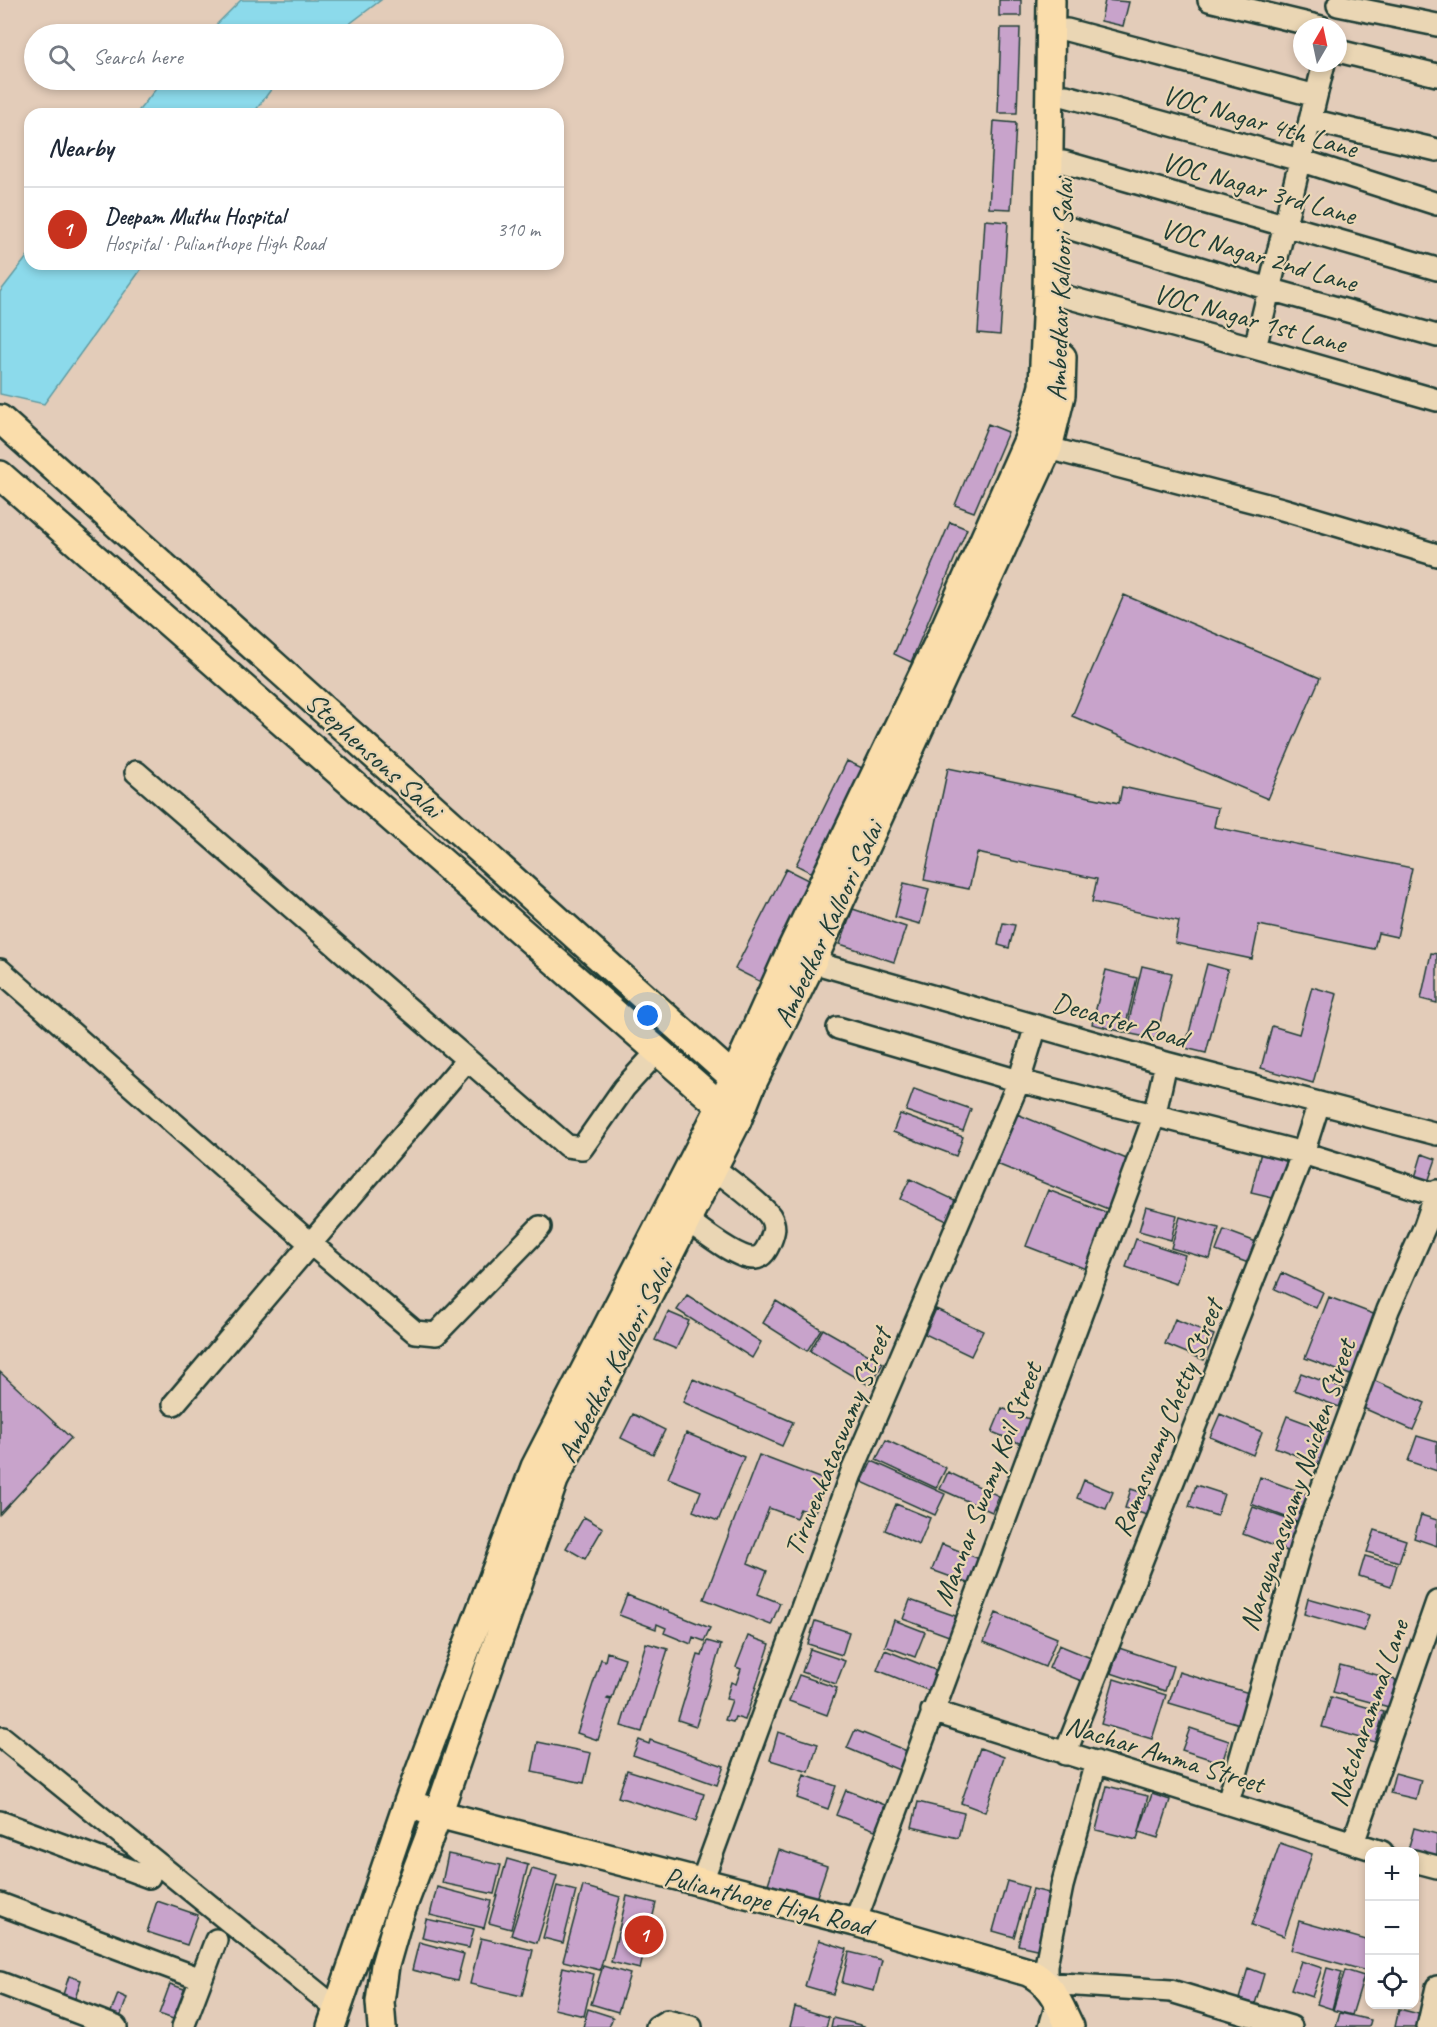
<!DOCTYPE html>
<html lang="en">
<head>
<meta charset="utf-8">
<style>
  body { margin:0; font-family:Caveat,sans-serif; background:#f6f6f7; color:#1f2937 }
  .controls { position:absolute; right:18px; bottom:18px; display:grid; overflow:hidden; border-radius:12px; box-shadow:0 3px 9px #0003 }
  .controls button { width:54px; height:54px; display:grid; place-items:center; padding:0; border:0; border-bottom:2px solid #e0e1e3; background:#fff; color:#1f2937; font:30px sans-serif }
  .compass { position:absolute; left:1293px; top:18px; width:54px; height:54px; border-radius:50%; background:#fff; box-shadow:0 3px 9px #0003; rotate:9deg }
  .you { position:absolute; left:648px; top:1016px; width:21px; height:21px; margin:-15px; border:4px solid #fff; border-radius:50%; background:#1a73e8; box-shadow:0 0 0 9px #1a73e833 }
  .badge { display:grid; place-items:center; width:39px; height:39px; border-radius:50%; background:#c8321e; color:#fff; font-size:20px; font-weight:700 }
  .pin { position:absolute; translate:-50% -50%; border:3px solid #fff; box-shadow:0 2px 6px #0006 }
  .list { margin:0; padding:0; list-style:none }
  h2 { display:flex; justify-content:space-between; align-items:center; height:78px; margin:0; padding:0 24px; font-size:26px }
  h2 small { font-size:20px; font-weight:400; color:#747a83 }
  .list li { display:grid; grid-template-columns:39px 1fr auto; gap:18px; align-items:center; box-sizing:border-box; height:84px; padding:0 24px; border-top:2px solid #e0e1e3 }
  .list b { display:block; font-size:22px; white-space:nowrap }
  .list p { margin:0; font-size:20px; white-space:nowrap; color:#747a83 }
  .list em { font-size:20px; font-style:normal; color:#747a83 }
  .icon { flex:none; width:33px; height:33px; fill:none; stroke:currentColor; stroke-width:2; stroke-linecap:round; stroke-linejoin:round }
  .map { position:relative; flex:none; width:1437px; height:2027px; overflow:hidden }
  .search { position:absolute; background:#fff; box-shadow:0 3px 9px #0003; left:24px; top:24px; width:540px; height:66px; display:flex; align-items:center; gap:15px; box-sizing:border-box; padding:0 21px; border-radius:33px; color:#747a83; font-size:22px }
  .panel { position:absolute; background:#fff; box-shadow:0 3px 9px #0003; left:24px; top:108px; width:540px; height:162px; border-radius:18px }
  .map>svg:first-child { display:block }
  .water { fill:#8cdaeb; stroke:#609ba2; stroke-width:1.5 }
  .building { fill:#c8a3cb; stroke:#1f3d34; stroke-width:1.5 }
  .lines { fill:none; stroke-linecap:round; stroke-linejoin:round }
  .minor-casing { stroke:#1f3d34; stroke-width:26 }
  .major-casing { stroke:#1f3d34; stroke-width:32 }
  .minor { stroke:#ead6b4; stroke-width:21 }
  .major { stroke:#faddab; stroke-width:27 }
  .labels { text-anchor:middle; dominant-baseline:central; stroke-width:4.5; stroke-linejoin:round; paint-order:stroke }
  .street-label { font-size:28px; fill:#1f3d34; stroke:#ead6b4 }
</style>
</head>
<body>
<div class="map">
<svg width="1437" height="2027" viewBox="0 0 1437 2027">
  <rect width="100%" height="100%" fill="#e3ccb9"/>
  <filter id="ink" filterUnits="userSpaceOnUse"><feTurbulence type="fractalNoise" baseFrequency=".0167" numOctaves="2"/><feDisplacementMap in="SourceGraphic" scale="12" xChannelSelector="R" yChannelSelector="G"/><feConvolveMatrix kernelMatrix="1 2 1 2 8 2 1 2 1" color-interpolation-filters="sRGB"/></filter>
  <g filter="url(#ink)">
    <!-- water -->
    <path class="water" d="M241 0H381L336 34H207Z
      M163 80H278L253 114H136Z
      M30 253V264H145L44 404 0 394V292Z"/>
    <!-- building -->
    <path class="building" d="M999 0H1021V16H999Z
      M1105 0 1129 2 1123 26 1101 21Z
      M1001 28H1020L1017 113H998Z
      M994 121 1016 123 1011 209 989 208Z
      M985 220 1008 222 1000 335 978 333Z
      M988 424 1008 432 974 512 955 505Z
      M950 522 967 529 911 662 894 654Z
      M1124 595 1320 678 1268 799 1072 716Z
      M847 761 869 771 818 876 796 865Z
      M948 768 1119 803 1122 787 1218 808 1214 827 1412 868 1397 937 1378 933 1374 949 1259 925 1252 959 1175 943 1179 921 1092 902 1097 879 977 853 969 889 924 880Z
      M786 869 812 882 761 982 735 969Z
      M904 883 929 889 920 924 895 917Z
      M853 909 906 927 894 962 840 944Z
      M1003 923 1015 925 1009 948 998 945Z
      M1431 953 1437 954V1003L1421 999Z
      M1207 964 1228 970 1206 1053 1185 1048Z
      M1142 966 1172 973 1156 1039 1126 1033Z
      M1106 970 1137 978 1124 1032 1092 1024Z
      M1312 987 1337 994 1313 1083 1261 1068 1272 1026 1299 1034Z
      M914 1089 971 1109 963 1131 906 1111Z
      M900 1114 963 1137 956 1156 893 1132Z
      M1017 1114 1129 1160 1108 1209 997 1164Z
      M1261 1152 1287 1158 1277 1199 1251 1193Z
      M1422 1154 1436 1159 1426 1188 1413 1184Z
      M910 1179 961 1203 951 1223 900 1199Z
      M1048 1190 1108 1213 1086 1269 1026 1246Z
      M1146 1207 1177 1215 1171 1240 1139 1231Z
      M1180 1217 1219 1228 1210 1259 1171 1248Z
      M1224 1230 1259 1243 1251 1264 1216 1251Z
      M1136 1239 1185 1255 1176 1284 1126 1267Z
      M1282 1273 1323 1292 1316 1308 1275 1289Z
      M687 1295 761 1342 752 1358 677 1310Z
      M1329 1297 1376 1315 1353 1376 1305 1358Z
      M776 1301 821 1329 807 1351 763 1323Z
      M936 1309 983 1331 971 1356 925 1334Z
      M668 1312 689 1321 676 1349 655 1340Z
      M1175 1319 1214 1335 1204 1360 1165 1344Z
      M823 1329 883 1363 870 1386 810 1351Z
      M0 1372 71 1438 0 1514Z
      M1301 1373 1349 1391 1342 1408 1294 1390Z
      M693 1379 793 1422 782 1446 683 1402Z
      M1373 1380 1425 1403 1413 1430 1361 1407Z
      M1002 1408 1034 1421 1024 1445 992 1432Z
      M633 1414 665 1430 653 1454 621 1438Z
      M1220 1414 1262 1432 1253 1455 1210 1437Z
      M1287 1416 1333 1433 1321 1465 1275 1447Z
      M686 1433 744 1457 718 1521 693 1511 701 1491 668 1478Z
      M1417 1436 1437 1442V1471L1408 1461Z
      M886 1440 946 1468 936 1488 876 1460Z
      M759 1455 827 1481 814 1514 800 1509 796 1518 769 1508 748 1563 767 1571 758 1594 780 1603 771 1625 704 1599Z
      M872 1461 945 1494 935 1515 862 1482Z
      M948 1472 999 1496 992 1512 940 1489Z
      M1260 1477 1309 1495 1299 1522 1251 1504Z
      M1084 1480 1113 1492 1106 1509 1077 1498Z
      M1196 1485 1224 1494 1217 1516 1189 1507Z
      M1131 1489 1152 1496 1147 1515 1125 1508Z
      M896 1504 930 1518 919 1545 885 1530Z
      M1253 1507 1298 1523 1287 1551 1243 1534Z
      M1421 1515 1437 1520V1546L1414 1538Z
      M584 1517 603 1528 585 1559 566 1548Z
      M1375 1530 1406 1540 1399 1562 1367 1552Z
      M942 1544 982 1560 973 1585 932 1570Z
      M1365 1556 1397 1565 1391 1586 1359 1576Z
      M627 1595 710 1628 704 1641 693 1637 691 1644 664 1633 666 1628 657 1624 656 1629 619 1615Z
      M1308 1598 1369 1615 1364 1631 1304 1614Z
      M910 1600 964 1619 957 1639 903 1619Z
      M996 1613 1057 1638 1045 1667 984 1642Z
      M894 1620 925 1632 915 1657 885 1646Z
      M815 1621 849 1632 842 1655 808 1644Z
      M748 1636 770 1644 745 1720 735 1717 733 1722 725 1720 732 1700 726 1699 731 1682 736 1684 741 1669 736 1667Z
      M707 1641 721 1645 696 1726 678 1720 698 1655 702 1656Z
      M646 1643 668 1649 642 1732 621 1726Z
      M1059 1645 1098 1661 1089 1684 1049 1668Z
      M1119 1648 1173 1666 1165 1691 1111 1673Z
      M810 1649 845 1661 836 1684 802 1672Z
      M885 1650 940 1672 932 1692 877 1670Z
      M607 1652 625 1658 612 1699 608 1698 607 1699 611 1700 598 1740 577 1733 601 1659 605 1661Z
      M1340 1665 1396 1680 1389 1707 1333 1692Z
      M1179 1672 1249 1693 1240 1724 1169 1703Z
      M799 1675 837 1688 827 1715 789 1701Z
      M1114 1679 1166 1695 1152 1739 1101 1724Z
      M1331 1697 1384 1712 1375 1742 1322 1727Z
      M1190 1728 1229 1741 1222 1763 1182 1750Z
      M855 1730 907 1751 899 1770 847 1748Z
      M778 1732 818 1744 809 1772 770 1760Z
      M639 1740 649 1744 650 1740 724 1766 717 1785 633 1755Z
      M538 1742 591 1753 584 1783 532 1772Z
      M980 1748 1004 1757 985 1812 961 1803Z
      M627 1770 704 1794 696 1821 618 1797Z
      M1395 1773 1421 1780 1416 1799 1390 1793Z
      M804 1775 836 1786 828 1809 797 1798Z
      M1107 1786 1148 1796 1137 1840 1096 1830Z
      M846 1790 885 1805 875 1830 836 1815Z
      M1152 1794 1170 1800 1158 1838 1139 1832Z
      M918 1802 964 1813 958 1838 912 1827Z
      M1414 1828 1437 1834V1858L1408 1850Z
      M1280 1843 1312 1854 1284 1936 1252 1925Z
      M779 1850 827 1866 816 1899 768 1884Z
      M448 1854 501 1865 494 1894 442 1883Z
      M507 1859 528 1865 511 1929 489 1923Z
      M532 1869 557 1876 537 1943 511 1935Z
      M1007 1881 1028 1887 1014 1937 993 1931Z
      M557 1886 576 1891 563 1943 543 1938Z
      M583 1886 620 1897 600 1970 563 1961Z
      M437 1887 491 1901 484 1928 430 1915Z
      M1033 1889 1056 1895 1041 1950 1018 1945Z
      M627 1896 656 1903 640 1969 611 1962Z
      M157 1901 198 1915 187 1945 147 1932Z
      M426 1919 474 1929 469 1948 422 1938Z
      M1299 1921 1370 1941V1972L1291 1950Z
      M481 1938 533 1950 522 1996 470 1984Z
      M819 1940 847 1949 833 1994 805 1986Z
      M419 1942 464 1954 457 1981 412 1970Z
      M849 1952 882 1960 874 1991 842 1983Z
      M1301 1961 1322 1968 1312 1997 1291 1990Z
      M603 1966 630 1974 618 2012 591 2004Z
      M563 1967 594 1974 584 2016 554 2009Z
      M1248 1968 1264 1974 1255 2004 1239 1999Z
      M1327 1968 1342 1972 1332 2009 1317 2004Z
      M1345 1970 1364 1976 1352 2015 1333 2010Z
      M69 1976 81 1980 72 2008 60 2004Z
      M170 1984 187 1990 176 2020 159 2014Z
      M118 1994 127 1998 117 2026 107 2022Z
      M795 2007 829 2017 826 2027H790Z
      M588 2009 613 2017 609 2027H583Z
      M1399 2009 1423 2015 1420 2027H1395Z
      M1340 2013 1371 2020 1369 2027H1336Z
      M833 2018 864 2026 863 2027H831Z"/>
    <g class="lines">
      <defs>
        <path id="minor" d="M1209 0 1321 27
          M1338 5 1437 25
          M1067 30 1316 96
          M1338 51 1437 75
          M1066 96 1300 160 1437 204
          M1310 120 1437 150
          M1064 162 1437 269
          M1065 227 1269 289 1437 336
          M1047 296H1063L1255 348 1437 400
          M1255 348 1324 63
          M1048 448 1282 509 1437 555
          M136 772 567 1146 582 1148 624 1088 658 1051
          M799 955 812 962 1166 1063 1437 1134
          M0 970 311 1244 415 1332 436 1334 540 1227
          M838 1028 1019 1081 1303 1153 1437 1195
          M687 1220C701 1230 738 1260 755 1258 763 1257 767 1249 770 1242 774 1232 776 1226 770 1216 761 1203 727 1179 714 1168
          M174 1404 467 1060
          M932 1711 1382 1852
          M3 1738 337 2009
          M1065 1754 1303 1153 1319 1103
          M1096 1762 1062 1886 1046 1965V1983L1171 1991 1291 2027
          M1228 1802 1303 1540 1388 1310 1425 1226 1437 1191
          M0 1822 149 1877
          M1353 1843 1437 1602
          M1414 1861 1437 1867
          M701 1884 851 1474 1019 1081 1036 1026
          M0 1904 201 1979
          M855 1922 1134 1172 1154 1117 1166 1063
          M0 1983 116 2027
          M183 2027 216 1940
          M657 2027 667 2021 691 2027
          M1050 2027 1057 2003
          M1428 2027 1437 1987"/>
        <path id="major" d="M0 419 734 1078 748 1084
          M0 475 732 1116
          M421 1808 438 1814 855 1922 1028 1972C1052 1983 1059 2005 1070 2027
          M331 2027 408 1802 535 1467 721 1106 791 950 940 639 1028 440 1043 386 1047 296 1051 0
          M382 2027 380 2002 385 1965 399 1916 438 1814 554 1480 737 1121 751 1086 812 962 1048 448 1061 395 1062 357"/>
      </defs>
      <!-- minor casing -->
      <use href="#minor" class="minor-casing"/>
      <!-- major casing -->
      <use href="#major" class="major-casing"/>
      <!-- minor -->
      <use href="#minor" class="minor"/>
      <!-- major -->
      <use href="#major" class="major"/>
    </g>
  </g>
  <g class="labels">
    <!-- street labels -->
    <g class="street-label">
      <text transform="translate(1260 121) rotate(16)">VOC Nagar 4th Lane</text>
      <text transform="translate(1259 188) rotate(16)">VOC Nagar 3rd Lane</text>
      <text transform="translate(1259 255) rotate(16)">VOC Nagar 2nd Lane</text>
      <text transform="translate(1060 290) rotate(-88)">Ambedkar Kalloori Salai</text>
      <text transform="translate(1250 318) rotate(15)">VOC Nagar 1st Lane</text>
      <text transform="translate(374 755) rotate(42)">Stephensons Salai</text>
      <text transform="translate(828 924) rotate(-65)">Ambedkar Kalloori Salai</text>
      <text transform="translate(1120 1020) rotate(16)">Decaster Road</text>
      <text transform="translate(615 1361) rotate(-63)">Ambedkar Kalloori Salai</text>
      <text transform="translate(1167 1418) rotate(-68)">Ramaswamy Chetty Street</text>
      <text transform="translate(837 1442) rotate(-68)">Tiruvenkataswamy Street</text>
      <text transform="translate(987 1484) rotate(-69)">Mannar Swamy Koil Street</text>
      <text transform="translate(1297 1485) rotate(-71)">Narayanaswamy Naicken Street</text>
      <text transform="translate(1368 1713) rotate(-71)">Natcharammal Lane</text>
      <text transform="translate(1165 1754) rotate(17)">Nachar Amma Street</text>
      <text transform="translate(768 1901) rotate(14)">Pulianthope High Road</text>
    </g>
  </g>
</svg>
<div class="controls">
<button>+</button>
<button>−</button>
<button><svg class="icon" aria-label="locate" viewBox="0 0 24 24"><circle cx="12" cy="12" r="6"/><path d="M12 2v4M12 18v4M2 12h4M18 12h4"/></svg></button>
</div>
<svg class="compass" viewBox="-18 -18 36 36"><path d="M0-13l5 13h-10z" fill="#e53935"/><path d="M0 13l5-13h-10z" fill="#747a83"/></svg>
<div class="you"></div>
<div class="pin badge" style="left:644px;top:1935px">1</div>
<div class="search"><svg class="icon" aria-label="search" viewBox="0 0 24 24"><circle cx="10" cy="10" r="6"/><path d="M15 15l6 6"/></svg>Search here</div>
<section class="panel">
<h2>Nearby<small></small></h2>
<ul class="list">
<li><span class="badge">1</span><div><b>Deepam Muthu Hospital</b><p>Hospital · Pulianthope High Road</p></div><em>310 m</em></li>
</ul>
</section>
</div>
</body>
</html>
